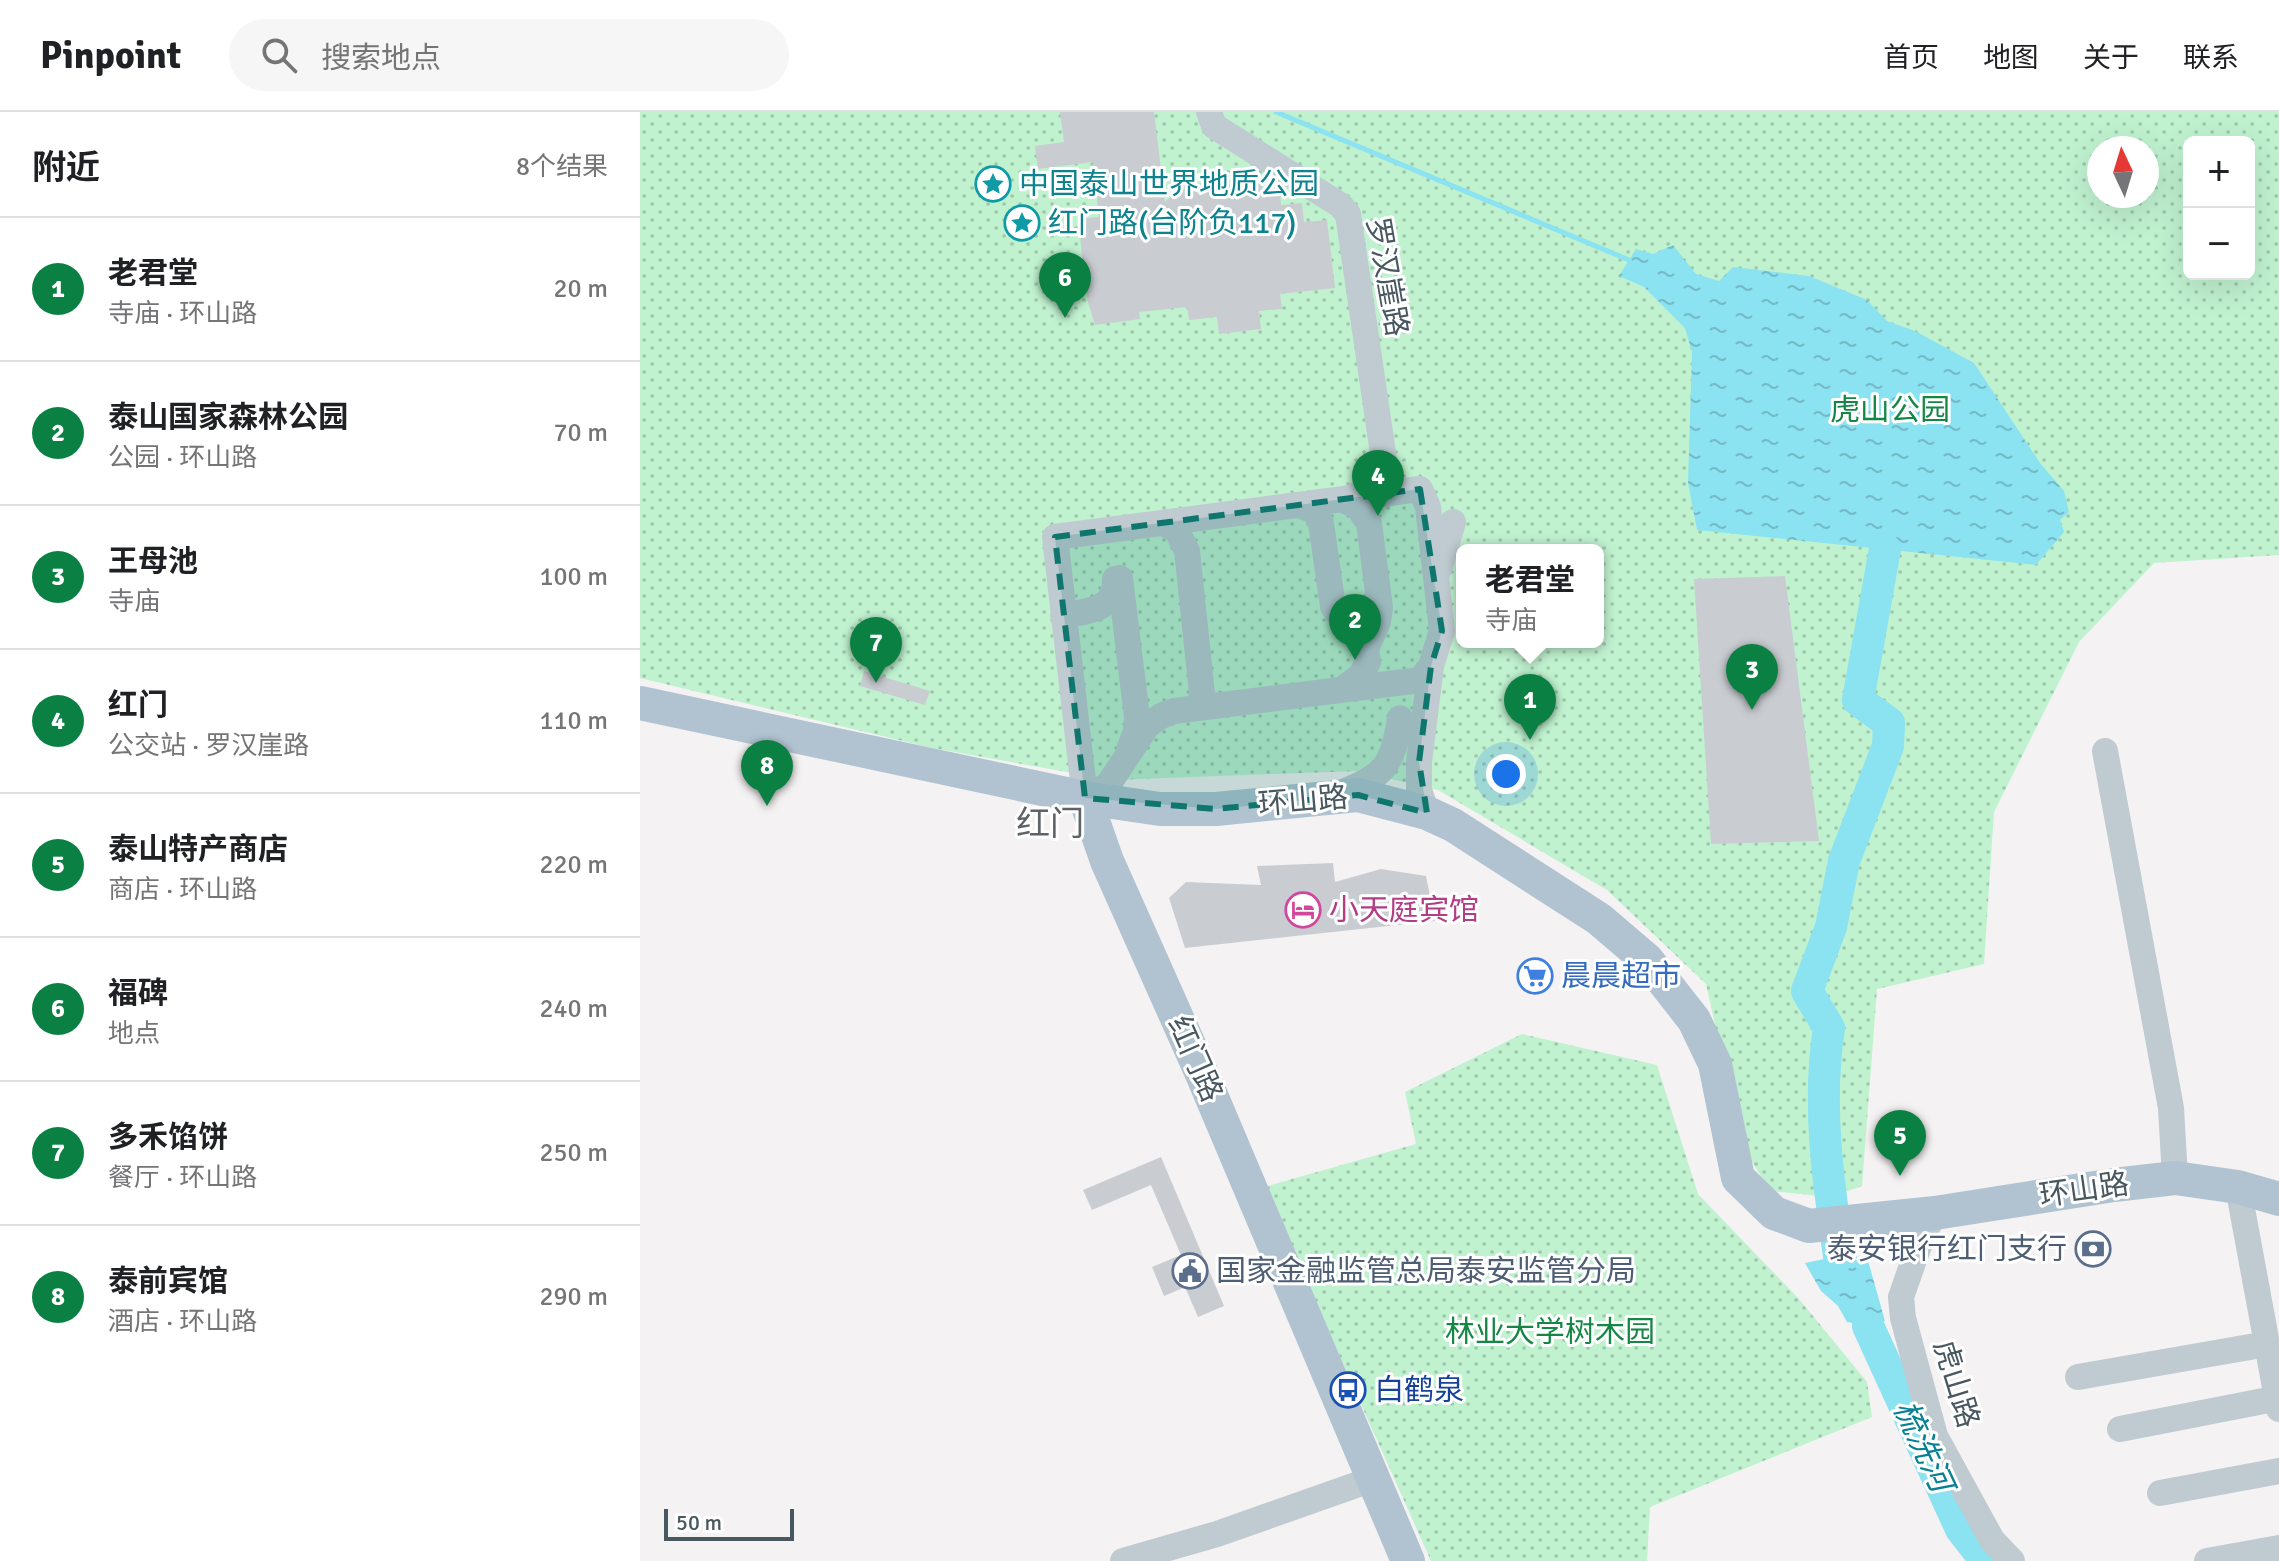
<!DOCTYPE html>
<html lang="zh">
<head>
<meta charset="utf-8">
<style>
  body { margin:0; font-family:Signika,"Noto Sans SC",sans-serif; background:#f6f6f6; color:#202124 }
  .controls { position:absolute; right:24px; top:24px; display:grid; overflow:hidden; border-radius:12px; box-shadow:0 8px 32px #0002 }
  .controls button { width:72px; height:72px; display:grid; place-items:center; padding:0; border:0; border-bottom:2px solid #e0e0e0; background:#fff; color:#202124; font:40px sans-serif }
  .compass { position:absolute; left:1447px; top:24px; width:72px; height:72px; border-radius:50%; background:#fff; box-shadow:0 8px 32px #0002; rotate:356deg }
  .scale { position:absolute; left:24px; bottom:20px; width:130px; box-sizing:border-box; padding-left:8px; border:4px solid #485760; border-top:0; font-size:22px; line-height:28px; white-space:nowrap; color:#485760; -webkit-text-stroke:6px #fff; paint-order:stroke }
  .you { position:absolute; left:866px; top:662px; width:28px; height:28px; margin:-20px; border:6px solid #fff; border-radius:50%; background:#1a73e8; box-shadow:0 0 0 12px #1a73e833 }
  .badge { display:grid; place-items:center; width:52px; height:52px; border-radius:50%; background:#0b8043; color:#fff; font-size:26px; font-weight:700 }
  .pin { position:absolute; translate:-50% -66px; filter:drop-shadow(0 2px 4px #0008) }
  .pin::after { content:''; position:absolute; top:42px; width:28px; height:24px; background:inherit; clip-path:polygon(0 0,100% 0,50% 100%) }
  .popup { position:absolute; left:816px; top:432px; width:148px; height:104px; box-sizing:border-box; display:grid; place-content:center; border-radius:12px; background:#fff; filter:drop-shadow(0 2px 6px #0005); font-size:26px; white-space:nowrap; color:#757577 }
  .popup b { font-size:30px; color:#202124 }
  .popup::after { content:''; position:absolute; left:50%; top:100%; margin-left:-16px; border:16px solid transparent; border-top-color:#fff }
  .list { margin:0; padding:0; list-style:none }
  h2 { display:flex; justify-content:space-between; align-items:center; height:104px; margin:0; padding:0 32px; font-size:34px }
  h2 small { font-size:26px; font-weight:400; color:#757577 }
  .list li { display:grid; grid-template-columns:52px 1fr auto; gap:24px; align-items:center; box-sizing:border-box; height:144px; padding:0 32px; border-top:2px solid #e0e0e0 }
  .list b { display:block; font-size:30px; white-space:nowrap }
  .list p { margin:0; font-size:26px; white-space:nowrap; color:#757577 }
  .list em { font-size:26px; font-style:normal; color:#757577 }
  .icon { flex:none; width:44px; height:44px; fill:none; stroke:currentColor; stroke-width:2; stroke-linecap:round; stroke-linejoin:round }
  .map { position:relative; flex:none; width:1639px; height:1449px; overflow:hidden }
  header { display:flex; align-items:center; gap:48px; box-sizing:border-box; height:112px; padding:0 40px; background:#fff; border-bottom:2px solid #e0e0e0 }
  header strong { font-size:38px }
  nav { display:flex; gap:44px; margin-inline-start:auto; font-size:28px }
  .search { width:560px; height:72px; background:#f6f6f6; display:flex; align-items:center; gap:20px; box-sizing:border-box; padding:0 28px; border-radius:44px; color:#757577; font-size:30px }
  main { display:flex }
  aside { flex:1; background:#fff }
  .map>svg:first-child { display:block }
  .park { fill:url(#park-dots); fill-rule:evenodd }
  .water { fill:url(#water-ripples) }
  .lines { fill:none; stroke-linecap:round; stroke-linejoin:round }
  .stream { stroke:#8be2f0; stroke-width:5 }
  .river { stroke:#8be2f0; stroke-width:32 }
  .building { fill:#c9cdd1 }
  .minor { stroke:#bfcad1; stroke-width:26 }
  .major { stroke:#b1c3d1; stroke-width:34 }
  .marked { fill:#0f766e; fill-opacity:0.2; stroke:#0f766e; stroke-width:6; stroke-dasharray:16 10; stroke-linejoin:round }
  .labels { text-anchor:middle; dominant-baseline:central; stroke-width:6; stroke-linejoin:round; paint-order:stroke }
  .culture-label { font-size:30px; fill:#0d838f; stroke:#fff; text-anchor:start }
  .street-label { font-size:30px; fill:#485760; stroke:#fff }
  .park-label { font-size:30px; fill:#148745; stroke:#fff }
  .hotel-label { font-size:30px; fill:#b23c85; stroke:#fff; text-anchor:start }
  .shop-label { font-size:30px; fill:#366cbe; stroke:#fff; text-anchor:start }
  .service-label { font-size:30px; fill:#4e5e75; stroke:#fff; text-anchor:end }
  .transit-label { font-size:30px; fill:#164399; stroke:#fff; text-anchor:start }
  .water-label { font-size:32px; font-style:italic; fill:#088194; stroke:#fff }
  .quarter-label { font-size:34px; fill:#5e6367; stroke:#fff }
</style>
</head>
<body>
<header>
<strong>Pinpoint</strong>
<div class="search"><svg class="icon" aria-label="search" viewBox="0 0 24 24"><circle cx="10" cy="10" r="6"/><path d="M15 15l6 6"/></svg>搜索地点</div>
<nav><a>首页</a><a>地图</a><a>关于</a><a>联系</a></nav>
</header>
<main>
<aside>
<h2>附近<small>8个结果</small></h2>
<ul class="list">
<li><span class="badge">1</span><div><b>老君堂</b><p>寺庙 · 环山路</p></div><em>20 m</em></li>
<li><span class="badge">2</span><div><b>泰山国家森林公园</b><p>公园 · 环山路</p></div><em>70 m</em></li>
<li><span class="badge">3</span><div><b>王母池</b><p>寺庙</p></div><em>100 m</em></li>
<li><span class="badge">4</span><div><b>红门</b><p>公交站 · 罗汉崖路</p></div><em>110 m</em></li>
<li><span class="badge">5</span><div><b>泰山特产商店</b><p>商店 · 环山路</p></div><em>220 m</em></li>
<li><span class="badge">6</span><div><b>福碑</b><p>地点</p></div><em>240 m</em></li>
<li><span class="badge">7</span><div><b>多禾馅饼</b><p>餐厅 · 环山路</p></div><em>250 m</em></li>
<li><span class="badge">8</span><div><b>泰前宾馆</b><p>酒店 · 环山路</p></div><em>290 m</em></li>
</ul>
</aside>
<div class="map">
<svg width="1639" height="1449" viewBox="0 0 1639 1449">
  <defs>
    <pattern id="park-dots" width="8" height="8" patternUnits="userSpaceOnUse" patternTransform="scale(2)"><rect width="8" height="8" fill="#c0f2d0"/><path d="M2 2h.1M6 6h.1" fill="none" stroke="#9ec7ac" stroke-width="1.8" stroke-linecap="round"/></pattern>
    <pattern id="water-ripples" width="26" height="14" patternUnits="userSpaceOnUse" patternTransform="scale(2)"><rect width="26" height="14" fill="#8be2f0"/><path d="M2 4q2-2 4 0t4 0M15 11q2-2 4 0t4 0" fill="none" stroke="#74bac6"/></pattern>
  </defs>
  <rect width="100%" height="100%" fill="#f4f2f2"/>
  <!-- park -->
  <path class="park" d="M0 0H1639V443L1514 451 1439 530 1354 700 1344 852 1237 877 1222 1074 1190 1085 1130 1079 1102 1034 1066 872 967 778 798 678 717 659 472 668 292 636 0 566ZM1549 30H1609V162H1549ZM1459 36H1507V84H1459ZM822 438H958V530H822Z
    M882 922 1017 953 1058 1082 1159 1187 1227 1270 1232 1305 1010 1395 1007 1449H791L624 1075 776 1032 765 980Z"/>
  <!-- water -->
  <path class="water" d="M1033 133 1056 162 1079 169 1093 155 1169 164 1227 188 1247 209 1275 219 1334 251 1400 351 1424 379 1429 400 1420 408 1424 420 1396 453 1057 418 1048 371 1052 240 1045 216 1004 175 979 164 996 137 1013 142Z
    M1199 1144 1227 1145 1245 1209 1228 1214 1207 1210 1198 1194 1181 1179 1165 1151Z"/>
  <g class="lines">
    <!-- stream -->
    <path class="stream" d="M636 0 989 148"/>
    <!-- river -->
    <path class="river" d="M1199 1144C1188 1069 1177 992 1189 916L1167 879 1191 815 1204 749 1248 634 1249 611 1218 588 1245 437
      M1228 1214 1321 1417 1346 1449"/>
  </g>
  <!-- building -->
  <path class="building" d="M420 0H514L525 90 542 74 621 65 623 85 640 82 641 93 662 91 664 110 687 108 695 176 640 182 642 197 619 199 621 217 579 222 577 205 549 208 547 195 499 200 500 207 455 213 447 187 438 107 459 105 453 50 398 57 395 34 424 30Z
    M1145 464 1179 729 1071 732 1054 467Z
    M224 559 290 579 285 593 220 574Z
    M693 751 695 770 741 757 786 764 795 809 545 836 529 786 546 770 621 773 617 754Z
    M521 1045 584 1194 558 1205 545 1175 524 1184 512 1155 541 1143 511 1073 452 1098 443 1078Z"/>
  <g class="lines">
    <!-- minor -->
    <path class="minor" d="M569 0 574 14 700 93 708 102 744 348C742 369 733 377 714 384
      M703 388 717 394 729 411 740 496 738 510 726 537
      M662 394 674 399 681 411 693 495 726 537 728 550 721 563 704 576
      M524 412 536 417 547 439 562 581V588L555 595
      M799 457 813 410
      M480 466 497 605 496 619 490 635
      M423 503C447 500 476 498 475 467
      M1465 639 1531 996 1535 1066
      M698 682C744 663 752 657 760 606
      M787 701 779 678V650L791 554 802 519 788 395 780 377 415 425 445 686 468 673 507 614 521 604 534 599 780 568 791 554
      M1598 1075 1639 1297
      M1295 1101 1282 1125 1261 1185 1263 1206 1295 1324 1352 1428 1372 1449
      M1438 1265 1627 1232
      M1480 1317 1639 1286
      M1520 1381 1639 1359
      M483 1449 577 1422 733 1367
      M1567 1449 1639 1436"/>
    <!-- major -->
    <path class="major" d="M0 591 445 686 520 697H576L718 683 787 701 813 713 959 807 1007 848 1054 908 1075 952 1098 1066 1134 1101 1169 1114 1295 1101 1474 1073 1535 1066 1598 1075 1639 1087
      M445 686 467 749 562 962 768 1449"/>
  </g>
  <!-- marked area -->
  <path class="marked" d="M780 377 802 519 791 554 779 650 787 701 718 683 576 697 445 686 415 425Z"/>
  <!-- icons -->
  <defs>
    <symbol id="sight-ring" viewBox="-11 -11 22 22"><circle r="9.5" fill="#fff" stroke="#0f9aa8" stroke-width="1.5"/><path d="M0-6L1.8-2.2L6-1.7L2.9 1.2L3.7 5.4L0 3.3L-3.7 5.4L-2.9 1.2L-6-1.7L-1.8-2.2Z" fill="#0f9aa8"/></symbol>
    <symbol id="hotel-ring" viewBox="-11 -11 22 22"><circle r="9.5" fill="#fff" stroke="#d1479c" stroke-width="1.5"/><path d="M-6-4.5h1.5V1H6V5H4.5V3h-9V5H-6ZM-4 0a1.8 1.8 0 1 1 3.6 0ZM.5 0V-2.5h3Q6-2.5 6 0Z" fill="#d1479c"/></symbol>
    <symbol id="supermarket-ring" viewBox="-11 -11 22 22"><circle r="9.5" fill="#fff" stroke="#3f7fe0" stroke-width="1.5"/><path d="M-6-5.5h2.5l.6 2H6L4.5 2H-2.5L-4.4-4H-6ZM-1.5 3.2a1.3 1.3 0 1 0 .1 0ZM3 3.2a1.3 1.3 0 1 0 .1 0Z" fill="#3f7fe0"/></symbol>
    <symbol id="bank-ring" viewBox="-11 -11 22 22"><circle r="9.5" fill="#fff" stroke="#5c6f8a" stroke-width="1.5"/><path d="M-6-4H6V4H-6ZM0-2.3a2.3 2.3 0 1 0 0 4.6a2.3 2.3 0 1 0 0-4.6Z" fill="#5c6f8a"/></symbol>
    <symbol id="civic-ring" viewBox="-11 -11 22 22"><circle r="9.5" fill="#fff" stroke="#5c6f8a" stroke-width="1.5"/><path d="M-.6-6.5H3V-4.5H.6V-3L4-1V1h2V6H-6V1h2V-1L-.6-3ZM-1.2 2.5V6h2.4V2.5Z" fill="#5c6f8a"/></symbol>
    <symbol id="bus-ring" viewBox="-11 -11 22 22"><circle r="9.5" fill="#fff" stroke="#1a4fb4" stroke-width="1.5"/><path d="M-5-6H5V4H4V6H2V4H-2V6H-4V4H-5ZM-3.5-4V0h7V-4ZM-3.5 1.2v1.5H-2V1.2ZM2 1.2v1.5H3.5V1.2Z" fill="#1a4fb4"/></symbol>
  </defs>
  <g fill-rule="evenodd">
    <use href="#sight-ring" x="333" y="52" width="40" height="40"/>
    <use href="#sight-ring" x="362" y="91" width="40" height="40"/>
    <use href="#hotel-ring" x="643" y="778" width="40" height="40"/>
    <use href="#supermarket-ring" x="875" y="844" width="40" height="40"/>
    <use href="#bank-ring" x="1433" y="1117" width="40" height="40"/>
    <use href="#civic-ring" x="530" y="1139" width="40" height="40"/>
    <use href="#bus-ring" x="688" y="1258" width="40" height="40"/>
  </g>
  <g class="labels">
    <!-- culture labels -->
    <g class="culture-label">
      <text x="379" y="72">中国泰山世界地质公园</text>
      <text x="408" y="111">红门路(台阶负117)</text>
    </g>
    <!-- street labels -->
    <g class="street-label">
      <text transform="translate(747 165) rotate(80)">罗汉崖路</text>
      <text transform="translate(663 689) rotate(-5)">环山路</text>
      <text transform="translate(555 947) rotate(66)">红门路</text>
      <text transform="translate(1444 1078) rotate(-8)">环山路</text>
      <text transform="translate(1316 1272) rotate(73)">虎山路</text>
    </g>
    <!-- park labels -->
    <g class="park-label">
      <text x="1250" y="298">虎山公园</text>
      <text x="910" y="1220">林业大学树木园</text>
    </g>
    <!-- hotel labels -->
    <g class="hotel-label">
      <text x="689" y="798">小天庭宾馆</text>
    </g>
    <!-- shop labels -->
    <g class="shop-label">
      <text x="921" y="864">晨晨超市</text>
    </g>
    <!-- service labels -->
    <g class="service-label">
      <text x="1427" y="1137">泰安银行红门支行</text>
      <text x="576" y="1159" text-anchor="start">国家金融监管总局泰安监管分局</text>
    </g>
    <!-- transit labels -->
    <g class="transit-label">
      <text x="734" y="1278">白鹤泉</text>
    </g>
    <!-- water labels -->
    <g class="water-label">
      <text transform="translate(1283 1334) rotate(65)">梳洗河</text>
    </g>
    <!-- quarter labels -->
    <g class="quarter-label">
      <text x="410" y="712">红门</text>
    </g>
  </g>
</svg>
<div class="controls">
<button>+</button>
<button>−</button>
</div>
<svg class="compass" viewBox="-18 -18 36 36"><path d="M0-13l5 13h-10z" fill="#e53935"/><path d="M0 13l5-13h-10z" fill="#757577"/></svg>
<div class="scale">50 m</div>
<div class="you"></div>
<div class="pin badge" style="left:890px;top:628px">1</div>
<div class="popup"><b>老君堂</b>寺庙</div>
<div class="pin badge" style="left:715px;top:548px">2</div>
<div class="pin badge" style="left:1112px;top:598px">3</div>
<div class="pin badge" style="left:738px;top:404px">4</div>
<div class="pin badge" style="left:1260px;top:1064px">5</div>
<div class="pin badge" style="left:425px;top:206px">6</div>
<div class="pin badge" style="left:236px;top:571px">7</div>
<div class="pin badge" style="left:127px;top:694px">8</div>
</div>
</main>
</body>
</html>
